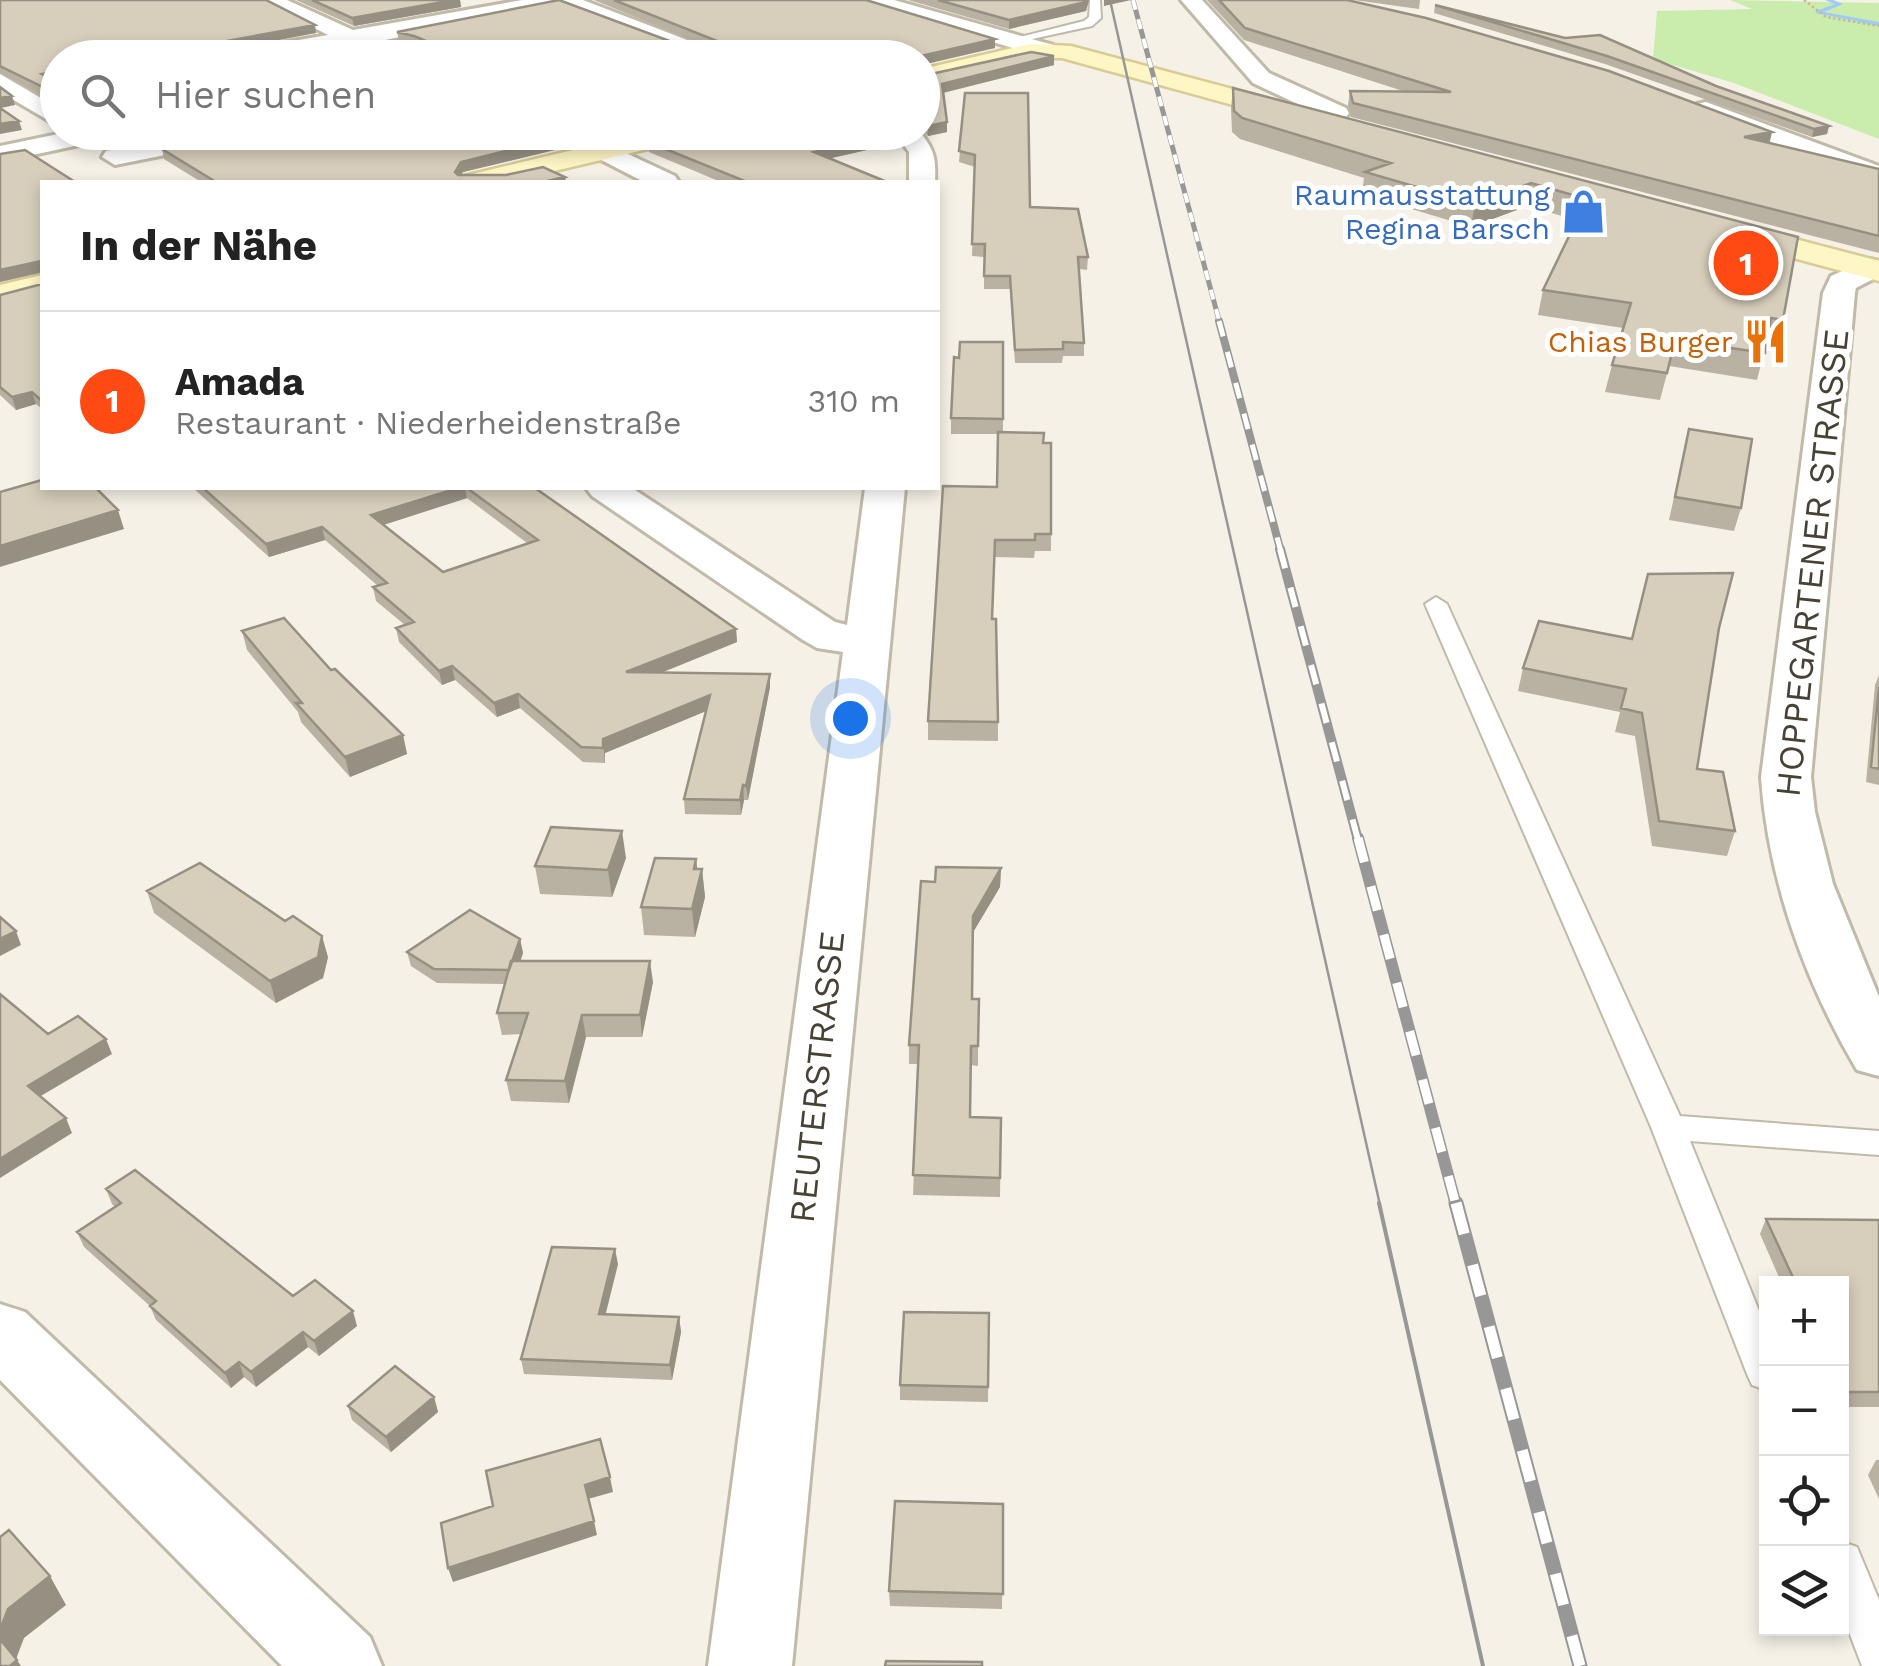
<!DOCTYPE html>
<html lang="de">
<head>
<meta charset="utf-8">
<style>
  body { margin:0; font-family:"Work Sans",sans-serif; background:#f2f2f2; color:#222 }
  .controls { position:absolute; right:30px; bottom:30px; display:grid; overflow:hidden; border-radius:0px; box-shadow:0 5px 15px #0003 }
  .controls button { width:90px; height:90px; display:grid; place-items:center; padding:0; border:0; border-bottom:2px solid #e0e0e0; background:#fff; color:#222; font:50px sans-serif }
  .you { position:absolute; left:850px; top:718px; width:35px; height:35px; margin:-25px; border:8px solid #fff; border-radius:50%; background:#1a73e8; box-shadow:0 0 0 15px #1a73e833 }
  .badge { display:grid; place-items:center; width:65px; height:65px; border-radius:50%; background:#ff4a13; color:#fff; font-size:32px; font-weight:700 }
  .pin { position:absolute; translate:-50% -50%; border:5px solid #fff; box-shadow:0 2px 10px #0006 }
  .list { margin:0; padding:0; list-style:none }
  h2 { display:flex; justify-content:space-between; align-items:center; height:130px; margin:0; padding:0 40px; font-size:42px }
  h2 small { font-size:32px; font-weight:400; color:#767676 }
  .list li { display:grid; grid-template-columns:65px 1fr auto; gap:30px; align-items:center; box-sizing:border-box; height:180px; padding:0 40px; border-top:2px solid #e0e0e0 }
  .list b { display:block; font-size:38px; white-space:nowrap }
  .list p { margin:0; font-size:32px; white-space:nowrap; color:#767676 }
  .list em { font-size:32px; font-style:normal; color:#767676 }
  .icon { flex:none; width:55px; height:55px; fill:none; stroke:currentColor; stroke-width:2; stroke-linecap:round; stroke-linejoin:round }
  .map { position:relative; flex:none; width:1879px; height:1666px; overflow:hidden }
  .search { position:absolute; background:#fff; box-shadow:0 5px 15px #0003; left:40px; top:40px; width:900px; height:110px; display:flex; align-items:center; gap:25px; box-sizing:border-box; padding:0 35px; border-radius:55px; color:#767676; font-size:38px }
  .panel { position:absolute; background:#fff; box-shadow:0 5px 15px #0003; left:40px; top:180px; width:900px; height:310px; border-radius:0px }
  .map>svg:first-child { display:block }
  .green { fill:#caecac }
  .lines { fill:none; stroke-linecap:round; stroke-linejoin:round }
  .stream { fill:#9fcbf6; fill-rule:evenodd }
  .lane-casing { stroke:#c1baa8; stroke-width:4 }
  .street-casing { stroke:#c1baa8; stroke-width:6 }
  .secondary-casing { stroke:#d8cb93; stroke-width:5 }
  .path { stroke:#c4b899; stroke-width:2.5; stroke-dasharray:2.5 2.5; stroke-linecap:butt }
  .lane { fill:#fff; fill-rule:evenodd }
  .street { fill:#fff; fill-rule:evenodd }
  .secondary { fill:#fff6c6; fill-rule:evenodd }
  .tram-far1 { stroke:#979797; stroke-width:2.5 }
  .tram { stroke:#979797; stroke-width:4 }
  .rail-far4-casing { stroke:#979797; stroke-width:5 }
  .rail-far3-casing { stroke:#979797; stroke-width:8 }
  .rail-far2-casing { stroke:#979797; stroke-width:10 }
  .rail-far1-casing { stroke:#979797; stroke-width:12 }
  .rail-casing { stroke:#979797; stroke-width:15 }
  .rail-far4 { stroke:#fff; stroke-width:4; stroke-dasharray:10; stroke-linecap:butt }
  .rail-far3 { stroke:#fff; stroke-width:5; stroke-dasharray:16; stroke-linecap:butt }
  .rail-far2 { stroke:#fff; stroke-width:6; stroke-dasharray:20; stroke-linecap:butt }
  .rail-far1 { stroke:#fff; stroke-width:9; stroke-dasharray:25; stroke-linecap:butt }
  .rail { stroke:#fff; stroke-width:11; stroke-dasharray:32; stroke-linecap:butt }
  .wall { fill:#b9b1a1; fill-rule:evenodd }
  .shaded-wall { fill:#969083 }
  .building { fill:#d7cebb; stroke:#969083; stroke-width:2.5 }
  .labels { text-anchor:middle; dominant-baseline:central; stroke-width:10; stroke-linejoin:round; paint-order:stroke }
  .far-shop-label { font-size:30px; fill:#366cbe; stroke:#fff; text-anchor:end }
  .far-food-label { font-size:30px; fill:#c56008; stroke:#fff; text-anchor:end }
  .street-label { font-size:35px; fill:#484235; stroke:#fff }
</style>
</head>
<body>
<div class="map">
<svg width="1879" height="1666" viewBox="0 0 1879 1666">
  <rect width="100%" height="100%" fill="#f5f1e7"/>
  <!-- green -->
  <path class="green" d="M1730 0 1879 3V139L1734 83 1653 59 1657 11 1752 9Z
    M87 133H228L130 151 109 148Z"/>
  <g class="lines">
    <!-- stream -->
    <path class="stream" d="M1825 0H1833L1843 4 1824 12 1879 22V26L1816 13V11L1835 4Z"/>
    <defs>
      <path id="lane" d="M1090 0H1100L1101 18 1092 26 1018 42 1012 39 1084 21 1089 17Z
        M1436 597 1447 604 1680 1116 1879 1131V1155L1690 1141 1766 1328V1390L1752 1385 1747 1374 1651 1127 1425 604Z
        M1842 1542 1857 1547 1879 1600V1666H1862L1842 1614Z"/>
      <path id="street" d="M260 0H287L353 30 522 0H583L734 58H701L560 5 355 46 274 58H223L234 51 328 35Z
        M861 0H894L1053 45 1056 50 1053 55H1037L864 4Z
        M1181 0H1202L1269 73 1346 108 1349 113C1341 125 1330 131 1316 127L1312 122 1319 114 1253 83Z
        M0 74 58 108V126L0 92Z
        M1706 102 1879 166V183L1697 114 1694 109 1697 104Z
        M68 132H94L97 137 93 142 0 162V146Z
        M199 132H252L240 140 115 165 102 157 106 151Z
        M547 132H581L675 176 679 182H644Z
        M894 132H920C935 150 936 160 935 182H909V152Z
        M1870 259 1879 261V276L1856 288 1855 293 1811 777 1815 812 1833 884 1879 997V1076L1857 1070C1805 982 1768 880 1761 777L1823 293 1831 276Z
        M586 488H632L835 622 847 625 865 488H905L792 1666H708L843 652 817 648 803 640 592 496Z
        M0 1304 25 1312 370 1637 382 1666H282L0 1380Z"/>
      <path id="secondary" d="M1030 44 1071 46 1315 111 1319 117 1306 125 1062 58H1030L922 83V69Z
        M648 132H698L694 138 508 182H460L464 176Z
        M1722 220 1879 261V281L1711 236 1707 229 1711 222Z
        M42 275V295L0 305V285Z"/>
    </defs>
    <!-- lane casing -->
    <use href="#lane" class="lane-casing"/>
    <!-- street casing -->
    <use href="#street" class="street-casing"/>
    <!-- secondary casing -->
    <use href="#secondary" class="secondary-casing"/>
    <!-- path -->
    <path class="path" d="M1804 0 1826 17 1879 26"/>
    <!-- lane -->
    <use href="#lane" class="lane"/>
    <!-- street -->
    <use href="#street" class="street"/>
    <!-- secondary -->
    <use href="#secondary" class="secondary"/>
    <!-- tram-far1 -->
    <path class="tram-far1" d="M1110 0 1380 1205"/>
    <!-- tram -->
    <path class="tram" d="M1379 1203 1483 1666"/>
    <defs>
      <path id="rail-far4" d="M1133 0 1220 324"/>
      <path id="rail-far3" d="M1219 321 1281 552"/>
      <path id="rail-far2" d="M1280 549 1358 840"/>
      <path id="rail-far1" d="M1358 838 1456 1205"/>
      <path id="rail" d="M1456 1203 1580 1666"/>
    </defs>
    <!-- rail-far4 casing -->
    <use href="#rail-far4" class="rail-far4-casing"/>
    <!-- rail-far3 casing -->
    <use href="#rail-far3" class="rail-far3-casing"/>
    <!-- rail-far2 casing -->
    <use href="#rail-far2" class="rail-far2-casing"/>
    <!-- rail-far1 casing -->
    <use href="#rail-far1" class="rail-far1-casing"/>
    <!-- rail casing -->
    <use href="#rail" class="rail-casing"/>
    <!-- rail-far4 -->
    <use href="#rail-far4" class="rail-far4"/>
    <!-- rail-far3 -->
    <use href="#rail-far3" class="rail-far3"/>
    <!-- rail-far2 -->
    <use href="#rail-far2" class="rail-far2"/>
    <!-- rail-far1 -->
    <use href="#rail-far1" class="rail-far1"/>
    <!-- rail -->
    <use href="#rail" class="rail"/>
  </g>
  <!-- wall -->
  <path class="wall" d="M0 0 316 33 58 58V80L55 81 49 99 0 73Z
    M296 0H460L461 7 354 26Z
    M594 0H866L995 39V48L922 58H445L415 45 399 41 397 32 699 52 718 51Z
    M908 0H1089L1086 11 1009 29Z
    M1207 0H1347L1769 143 1879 169V253L1351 117 1348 105 1350 91 1406 92 1244 40Z
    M1354 0H1420L1419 9Z
    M1435 5 1716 86 1829 126 1827 134 1812 137 1605 64 1434 13Z
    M1054 56V65L943 93 947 132 928 136 922 131V76Z
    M1233 88 1798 237 1783 320 1776 345 1766 344 1757 380 1669 366 1660 400 1605 392 1612 365 1623 328 1538 315 1543 290 1576 220 1527 206 1471 227 1362 194 1364 178 1240 139 1232 132 1231 108Z
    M965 93 1030 207 1088 257 1087 270 1079 269 1084 343V356H1063L1062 363H1015L1010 289H984V257L972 256 975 167 959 162Z
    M590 132H629L603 138Z
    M566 136 567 147 463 172 461 175 565 177 566 182H201L164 159 162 149Z
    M648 142 898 143 831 158 887 182H721L649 152Z
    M0 154 42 182V409L36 404 16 410 0 395V295L42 284V273L0 282Z
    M1003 342V432L1043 443 1051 534V551H1035L1034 558 994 557 992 619 998 722V741L928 740V721L997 487 998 434H951V418L959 358Z
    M1689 429 1741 508 1734 531 1669 520Z
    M193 488H535L736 629 737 642 661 673 770 674V687L748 800H744L741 815 685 814 684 799 706 711 605 753V763L583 762 520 708 497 717 455 680 442 685 399 642 396 628 405 625 376 601 373 587 378 586 325 540 269 557ZM467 498 527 543 443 572 383 525Z
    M1719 628 1697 769 1735 831 1727 856 1652 846 1635 736 1615 732 1620 712 1518 691 1523 668 1631 639Z
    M242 631 331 670 403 735 407 754 350 777 301 722 298 712 247 650Z
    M1879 675V785L1866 782 1875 685Z
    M626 858 612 897 540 894 535 866Z
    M1001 868 1000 887 972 934V999L978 1046V1066L970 1065V1117L1001 1118 1000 1197 913 1195 918 1064H909V1045L935 882Z
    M702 869 705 897 695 937 644 935 641 907Z
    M147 891 285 921 328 957 323 978 276 1003 154 913Z
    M520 939 523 953 520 961 653 982 642 1037H586L569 1103 511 1101 506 1080 521 1034 502 1035 497 1013 505 984 437 983 411 966 407 952Z
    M106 1189 293 1296 357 1326 319 1356 308 1347 256 1387 244 1377 231 1388 156 1320 150 1306 84 1247 77 1232 115 1207 112 1204Z
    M1766 1219 1879 1220V1407H1842V1284H1782L1760 1234Z
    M618 1264 605 1314 679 1317 681 1332 672 1380 524 1374 521 1359Z
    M989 1313 988 1402 900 1400V1385Z
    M434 1397 438 1412 391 1452 352 1420 348 1406Z
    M1876 1460H1879V1499L1868 1475Z
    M1003 1504 1002 1609 890 1606 889 1591Z"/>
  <!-- shaded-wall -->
  <path class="shaded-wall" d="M454 0H460L461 7 354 26 352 18Z
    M1089 0 1086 11 1009 29V20Z
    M1104 0H1131L1104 6Z
    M315 25 316 33 183 58H133Z
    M995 39V48L922 65 921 56Z
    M1054 56V65L942 93V84Z
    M58 71V80L45 83 42 74Z
    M58 87V97L49 99 47 89Z
    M12 96 15 105 1 108 2 113H0V98Z
    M19 121 22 130 0 134V124Z
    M947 122V132L928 136V126Z
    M1829 126 1827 134 1812 137 1814 129Z
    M602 132H629L603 138Z
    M1772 132 1769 146 1744 137Z
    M897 133 898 143 814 162V152Z
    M566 136 567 147 463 172 456 182 455 172 461 162Z
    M565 177 566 182H543Z
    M1531 183 1527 206 1471 227 1475 204Z
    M41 261 42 272 0 282V270Z
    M32 392 36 404 16 410 12 397Z
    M458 488H465L467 498 374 528 371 515Z
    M118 510 124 529 0 567V546Z
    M322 527 325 540 269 557 266 544Z
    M736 629 737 642 628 686 626 672Z
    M452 666 455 680 442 685 439 671Z
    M770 674V687L748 800 746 786Z
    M518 694 520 708 497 717 494 703Z
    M710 695 711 709 605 753V763L603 739Z
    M403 735 407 754 350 777 345 757Z
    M743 785 744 800 741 815 740 800Z
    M622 831 626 858 612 897 608 870Z
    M696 859 699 882 702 869 705 897 695 937 692 909Z
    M1001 868 1000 887 972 934 973 916Z
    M16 931 21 945 0 956V939Z
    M322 936 328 957 323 978 276 1003 270 981Z
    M520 939 523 953 513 984 510 970Z
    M650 961 653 982 642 1037 640 1015Z
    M582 1015 586 1037 569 1103 565 1081Z
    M106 1039 112 1054 34 1100 28 1086Z
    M66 1118 72 1133 0 1178V1159Z
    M615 1249 618 1264 602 1329 599 1314Z
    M353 1311 357 1326 319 1356 314 1341Z
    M679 1317 681 1332 672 1380 670 1365Z
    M303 1332 308 1347 256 1387 251 1372Z
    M239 1362 244 1377 231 1388 225 1373Z
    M434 1397 438 1412 391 1452 386 1437Z
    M610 1477 613 1492 588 1499 585 1485Z
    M594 1521 597 1535 453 1582 448 1568Z
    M50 1576 66 1605 24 1638 15 1662 17 1660 21 1666H10L0 1641V1630L8 1609Z"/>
  <!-- building -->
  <path class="building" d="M0 0H266L315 25 133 58H58V71L42 74 58 82V87L47 89 0 66Z
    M312 0H454L352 18Z
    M559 0 699 52 737 49 614 0H866L995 39 921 56V58H466L414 36 397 32Z
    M938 0H1087L1086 2 1009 20Z
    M1219 0H1347L1426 18 1609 71 1772 132 1744 137 1879 169V236L1353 103 1350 91 1451 92 1245 28Z
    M1435 5 1565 38 1600 35 1716 86 1829 126 1814 129 1607 56Z
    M1031 52 1054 56 942 84 947 122 928 126 922 121V76Z
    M0 87 12 96 0 98Z
    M1233 88 1798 237 1783 320 1771 318 1765 353 1675 340 1667 373 1612 365 1631 303 1543 290 1587 199 1531 183 1475 204 1365 172 1391 163 1242 118 1234 111Z
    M965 93H1028L1030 207 1078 209 1088 257H1078L1084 343 1063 342V349L1015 350 1010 276H984L985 244H972L975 155 959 151Z
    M0 108 19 121 0 124Z
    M237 132H558L566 136 461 162 455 172 458 175H506L543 167 565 177 543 182H216L162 149Z
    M689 132H897V133L814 152 887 182H747L648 142Z
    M25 150 75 182H42V401L32 392 12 397 0 387V295L42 284 41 261 0 270V154Z
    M960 342H1003V419L951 418 954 357 959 358Z
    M1689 429 1752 439 1741 508 1675 497Z
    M998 432 1044 433 1043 443H1051V534H1035V540H995L992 619H996L998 722 928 721 943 486 997 487Z
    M42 480V488H96L118 510 0 546V492Z
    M203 488H458L371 515 443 572 538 540 467 488H535L736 629 626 672 770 674 746 786 743 785 740 800 684 799 710 695 603 739V748L581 747 518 694 494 703 452 666 439 671 396 628 414 622 373 587 387 583 322 527 266 544Z
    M1733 573 1719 628 1697 769 1723 772 1735 831 1659 821 1642 713 1621 708 1626 689 1523 668 1539 621 1632 639 1648 574Z
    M284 618 331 670 335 669 403 735 345 757 296 703H302L242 631Z
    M1879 687V769L1871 767Z
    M551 827 622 831 608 870 535 866Z
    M655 858 696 859 694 869H702L692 909 641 907Z
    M200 863 285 921 293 916 322 936 318 957 270 981 147 891Z
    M936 867 1001 868 973 916 972 999H979L978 1046H971L970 1117 1001 1118 1000 1178 913 1175 919 1045H909L921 881 935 882Z
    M470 910 520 939 509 970 434 969 407 952Z
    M0 917 16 931 0 939Z
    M511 961H650L640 1015H582L565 1081 506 1080 528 1013H497Z
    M0 994 48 1034 78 1016 106 1039 28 1086 66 1118 0 1159Z
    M135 1170 293 1296 315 1280 353 1311 314 1341 303 1332 251 1372 239 1362 225 1373 150 1306 156 1301 77 1232 121 1203 106 1189Z
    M1766 1219 1879 1220V1392H1845L1842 1385V1284H1796Z
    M552 1247 615 1249 599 1314 679 1317 670 1365 521 1359Z
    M904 1312 989 1313 988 1387 900 1385Z
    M395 1366 434 1397 386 1437 348 1406Z
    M600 1439 610 1477 585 1485 594 1521 448 1568 441 1523 493 1506 486 1471Z
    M895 1501 1003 1504V1594L889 1591Z
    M9 1530 50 1576 8 1609 0 1630V1537Z
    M0 1639 17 1660 10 1666H0Z
    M886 1661 982 1662V1666H885Z"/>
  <!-- icons -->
  <defs>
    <symbol id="shop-bare" viewBox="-9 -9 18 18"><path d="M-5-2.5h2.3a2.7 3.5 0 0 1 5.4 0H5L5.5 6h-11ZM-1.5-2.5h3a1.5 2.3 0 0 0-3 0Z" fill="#3f7fe0" stroke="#fff" stroke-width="2.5" paint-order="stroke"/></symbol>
    <symbol id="restaurant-bare" viewBox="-9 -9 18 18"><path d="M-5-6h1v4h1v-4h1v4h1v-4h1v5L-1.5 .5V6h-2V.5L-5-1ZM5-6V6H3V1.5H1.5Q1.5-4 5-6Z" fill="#e8710a" stroke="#fff" stroke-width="2.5" paint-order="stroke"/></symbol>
  </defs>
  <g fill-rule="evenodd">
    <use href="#shop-bare" x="1552" y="180" width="63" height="63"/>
    <use href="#restaurant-bare" x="1734" y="310" width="63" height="63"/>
  </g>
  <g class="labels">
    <!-- far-shop labels -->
    <g class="far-shop-label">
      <text x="1550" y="194">Raumausstattung<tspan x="1550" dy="34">Regina Barsch</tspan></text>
    </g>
    <!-- far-food labels -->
    <g class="far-food-label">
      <text x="1733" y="341">Chias Burger</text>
    </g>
    <!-- street labels -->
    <g class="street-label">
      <text transform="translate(1812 563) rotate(-84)">HOPPEGARTENER STRASSE</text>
      <text transform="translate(817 1077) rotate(-84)">REUTERSTRASSE</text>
    </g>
  </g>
</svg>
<div class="controls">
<button>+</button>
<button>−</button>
<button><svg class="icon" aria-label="locate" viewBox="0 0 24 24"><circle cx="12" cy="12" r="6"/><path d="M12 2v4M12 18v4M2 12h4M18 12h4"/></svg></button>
<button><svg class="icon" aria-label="layers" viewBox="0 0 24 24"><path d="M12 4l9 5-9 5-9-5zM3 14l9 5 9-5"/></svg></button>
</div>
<div class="you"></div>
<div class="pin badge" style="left:1746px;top:263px">1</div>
<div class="search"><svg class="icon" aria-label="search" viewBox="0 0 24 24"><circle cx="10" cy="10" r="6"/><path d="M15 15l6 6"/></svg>Hier suchen</div>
<section class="panel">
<h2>In der Nähe<small></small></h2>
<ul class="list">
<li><span class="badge">1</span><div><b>Amada</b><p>Restaurant · Niederheidenstraße</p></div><em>310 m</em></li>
</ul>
</section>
</div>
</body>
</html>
